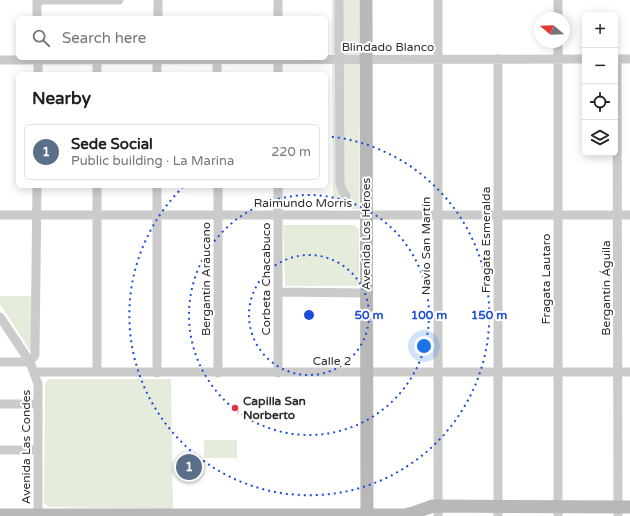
<!DOCTYPE html>
<html lang="en">
<head>
<meta charset="utf-8">
<style>
  body { margin:0; font-family:"Varela Round",sans-serif; background:#f6f6f6; color:#202124 }
  .controls { position:absolute; right:12px; top:12px; display:grid; overflow:hidden; border-radius:6px; box-shadow:0 2px 10px #0003 }
  .controls button { width:36px; height:36px; display:grid; place-items:center; padding:0; border:0; border-bottom:1px solid #e0e0e0; background:#fff; color:#202124; font:20px sans-serif }
  .compass { position:absolute; left:534px; top:12px; width:36px; height:36px; border-radius:50%; background:#fff; box-shadow:0 2px 10px #0003; rotate:289deg }
  .you { position:absolute; left:424px; top:346px; width:14px; height:14px; margin:-10px; border:3px solid #fff; border-radius:50%; background:#1a73e8; box-shadow:0 0 0 6px #1a73e833 }
  .badge { display:grid; place-items:center; width:26px; height:26px; border-radius:50%; background:#db2777; color:#fff; font-size:13px; font-weight:700 }
  .pin { position:absolute; translate:-50% -50%; border:2px solid #fff; box-shadow:0 1px 4px #0006 }
  .list { margin:0; padding:0; list-style:none }
  h2 { display:flex; justify-content:space-between; align-items:center; height:52px; margin:0; padding:0 16px; font-size:17px }
  h2 small { font-size:13px; font-weight:400; color:#757577 }
  .list li { display:grid; grid-template-columns:26px 1fr auto; gap:12px; align-items:center; box-sizing:border-box; height:56px; margin:0 8px 8px; padding:0 8px; border:1px solid #e0e0e0; border-radius:6px }
  .list b { display:block; font-size:15px; white-space:nowrap }
  .list p { margin:0; font-size:13px; white-space:nowrap; color:#757577 }
  .list em { font-size:13px; font-style:normal; color:#757577 }
  .icon { flex:none; width:22px; height:22px; fill:none; stroke:currentColor; stroke-width:2; stroke-linecap:round; stroke-linejoin:round }
  .map { position:relative; flex:none; width:630px; height:516px; overflow:hidden }
  .search { position:absolute; background:#fff; box-shadow:0 2px 10px #0003; left:16px; top:16px; width:312px; height:44px; display:flex; align-items:center; gap:10px; box-sizing:border-box; padding:0 14px; border-radius:6px; color:#757577; font-size:15px }
  .panel { position:absolute; background:#fff; box-shadow:0 2px 10px #0003; left:16px; top:72px; width:312px; height:116px; border-radius:6px }
  .map>svg:first-child { display:block }
  .green { fill:#e5ecdc }
  .lines { fill:none; stroke-linecap:round; stroke-linejoin:round }
  .street { stroke:#cbcbcb; stroke-width:9 }
  .secondary { stroke:#b8b8b8; stroke-width:13 }
  .ring { fill:none; stroke:#1d4ed8; stroke-width:2; stroke-dasharray:2 4 }
  .poi-dot { fill:#e72f3f; stroke:#fff; stroke-width:1.5 }
  .labels { text-anchor:middle; dominant-baseline:central; stroke-width:4; stroke-linejoin:round; paint-order:stroke }
  .street-label { font-size:12px; fill:#2e2e2e; stroke:#fff }
  .poi-label { font-size:12px; font-weight:bold; fill:#2e2e2e; stroke:#fff; text-anchor:start }
  .centre { fill:#1d4ed8; stroke:#fff; stroke-width:2 }
  .ring-label { font-size:12px; text-anchor:middle; font-weight:bold; fill:#1d4ed8; stroke:#fff; stroke-width:4; stroke-linejoin:round; paint-order:stroke }
</style>
</head>
<body>
<div class="map">
<svg width="630" height="516" viewBox="0 0 630 516">
  <rect width="100%" height="100%" fill="#fff"/>
  <!-- green -->
  <path class="green" d="M332 0H359V209H333Z
    M283 225H354L359 230V286H285Z
    M0 296H31V352L0 304Z
    M48 379H171L173 509 49 507 44 503 45 384Z
    M204 440H237V458H204Z"/>
  <g class="lines">
    <!-- street -->
    <path class="street" d="M37 0H119
      M37 0V18
      M278 0V18
      M339 0 340 184 343 192 346 196
      M438 0V516
      M558 0V18
      M158 18V0
      M558 42V516
      M498 59V516
      M615 59H630
      M617 59 618 516
      M0 60 585 59
      M97 60V74
      M217 60V74
      M38 74V58
      M157 74V58
      M278 74V58
      M97 186V372
      M218 186V373
      M0 215H630
      M278 292 366 293
      M0 317 30 362 38 384V516
      M0 362H30L35 355 37 186
      M34 372H630
      M157 373V186
      M278 373V186
      M0 404H38
      M0 450H38"/>
    <!-- secondary -->
    <path class="secondary" d="M366 0 367 516
      M0 515H404L413 513 433 506 630 507"/>
  </g>
  <!-- distance rings -->
  <g class="ring">
    <circle cx="309" cy="315" r="60"/>
    <circle cx="309" cy="315" r="120"/>
    <path d="M326 136A180 180 0 1 1 183 187"/>
  </g>
  <!-- markers -->
  <circle class="poi-dot" cx="235" cy="408" r="4"/>
  <g class="labels">
    <!-- street labels -->
    <g class="street-label">
      <text x="388" y="47">Blindado Blanco</text>
      <text x="303" y="203">Raimundo Morris</text>
      <text transform="translate(366 234) rotate(-90)">Avenida Los Héroes</text>
      <text transform="translate(486 240) rotate(-90)">Fragata Esmeralda</text>
      <text transform="translate(426 246) rotate(-90)">Navío San Martín</text>
      <text transform="translate(206 279) rotate(-90)">Bergantín Araucano</text>
      <text transform="translate(266 279) rotate(-90)">Corbeta Chacabuco</text>
      <text transform="translate(546 279) rotate(-90)">Fragata Lautaro</text>
      <text transform="translate(606 288) rotate(-90)">Bergantín Águila</text>
      <text x="332" y="361">Calle 2</text>
      <text transform="translate(26 447) rotate(-90)">Avenida Las Condes</text>
    </g>
    <!-- poi labels -->
    <g class="poi-label">
      <text x="243" y="401">Capilla San<tspan x="243" dy="14">Norberto</tspan></text>
    </g>
  </g>
  <circle cx="309" cy="315" r="6" class="centre"/>
  <g class="ring-label">
    <text x="369" y="319">50 m</text>
    <text x="429" y="319">100 m</text>
    <text x="489" y="319">150 m</text>
  </g>
</svg>
<div class="controls">
<button>+</button>
<button>−</button>
<button><svg class="icon" aria-label="locate" viewBox="0 0 24 24"><circle cx="12" cy="12" r="6"/><path d="M12 2v4M12 18v4M2 12h4M18 12h4"/></svg></button>
<button><svg class="icon" aria-label="layers" viewBox="0 0 24 24"><path d="M12 4l9 5-9 5-9-5zM3 14l9 5 9-5"/></svg></button>
</div>
<svg class="compass" viewBox="-18 -18 36 36"><path d="M0-13l5 13h-10z" fill="#e53935"/><path d="M0 13l5-13h-10z" fill="#757577"/></svg>
<div class="you"></div>
<div class="pin badge" style="left:189px;top:467px;background:#5c6f8a">1</div>
<div class="search"><svg class="icon" aria-label="search" viewBox="0 0 24 24"><circle cx="10" cy="10" r="6"/><path d="M15 15l6 6"/></svg>Search here</div>
<section class="panel">
<h2>Nearby<small></small></h2>
<ul class="list">
<li><span class="badge" style="background:#5c6f8a">1</span><div><b>Sede Social</b><p>Public building · La Marina</p></div><em>220 m</em></li>
</ul>
</section>
</div>
</body>
</html>
